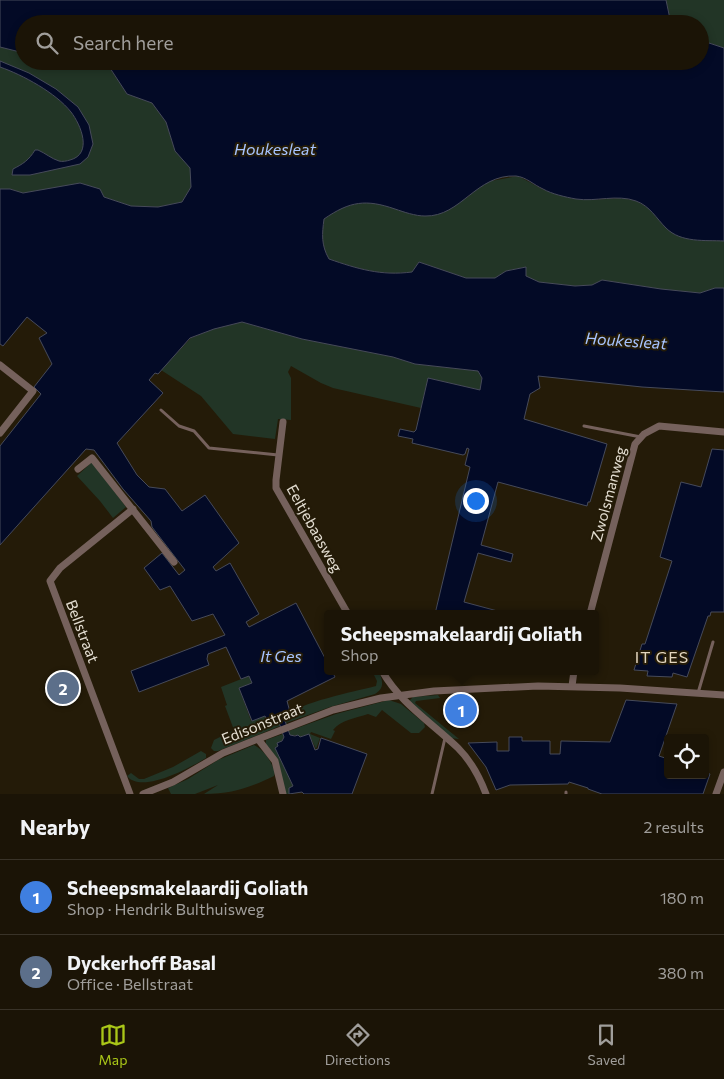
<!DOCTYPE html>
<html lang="en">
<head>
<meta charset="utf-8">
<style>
  body { margin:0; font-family:Commissioner,sans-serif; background:#241d10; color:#f1f3f6 }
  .controls { position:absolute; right:15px; bottom:15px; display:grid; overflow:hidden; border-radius:5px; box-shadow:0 2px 8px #0003 }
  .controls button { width:45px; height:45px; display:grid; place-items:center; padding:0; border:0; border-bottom:1px solid #393328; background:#1b1406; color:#f1f3f6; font:25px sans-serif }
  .you { position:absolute; left:475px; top:500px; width:18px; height:18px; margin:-12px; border:4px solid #fff; border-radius:50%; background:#1a73e8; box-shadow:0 0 0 8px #1a73e833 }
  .badge { display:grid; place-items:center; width:32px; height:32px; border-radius:50%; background:#aac718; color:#fff; font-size:16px; font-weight:700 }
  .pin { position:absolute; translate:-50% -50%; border:2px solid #fff; box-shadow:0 1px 5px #0006 }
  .popup { position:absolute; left:324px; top:610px; width:275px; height:65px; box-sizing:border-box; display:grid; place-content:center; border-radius:5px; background:#1b1406; filter:drop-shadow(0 1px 4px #0005); font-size:16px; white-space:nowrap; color:#a09e9b }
  .popup b { font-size:19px; color:#f1f3f6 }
  .popup::after { content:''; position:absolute; left:50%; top:100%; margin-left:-10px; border:10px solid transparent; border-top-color:#1b1406 }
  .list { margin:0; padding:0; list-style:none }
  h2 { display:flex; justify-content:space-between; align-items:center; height:65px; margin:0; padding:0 20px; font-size:21px }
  h2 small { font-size:16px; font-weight:400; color:#a09e9b }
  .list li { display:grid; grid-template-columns:32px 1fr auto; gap:15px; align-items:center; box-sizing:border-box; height:75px; padding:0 20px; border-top:1px solid #393328 }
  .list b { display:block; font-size:19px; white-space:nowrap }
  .list p { margin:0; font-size:16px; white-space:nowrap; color:#a09e9b }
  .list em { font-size:16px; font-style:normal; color:#a09e9b }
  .icon { flex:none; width:28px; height:28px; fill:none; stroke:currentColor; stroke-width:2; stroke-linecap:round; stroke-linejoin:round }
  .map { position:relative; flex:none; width:724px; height:794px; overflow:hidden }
  .search { position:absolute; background:#1b1406; box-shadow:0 2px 8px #0003; left:15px; right:15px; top:15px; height:55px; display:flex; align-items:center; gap:12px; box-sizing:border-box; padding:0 18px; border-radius:28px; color:#a09e9b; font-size:19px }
  .sheet { height:215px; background:#1b1406 }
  nav { display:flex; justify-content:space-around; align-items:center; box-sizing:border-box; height:70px; border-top:1px solid #393328; background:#1b1406; font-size:14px; color:#a09e9b }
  nav a { display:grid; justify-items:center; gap:2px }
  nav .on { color:#aac718 }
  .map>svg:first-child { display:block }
  .green { fill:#223526 }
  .water { fill:#030a26; stroke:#464a5a }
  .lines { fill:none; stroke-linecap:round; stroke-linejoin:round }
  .service { stroke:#75615c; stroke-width:3 }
  .minor { stroke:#75615c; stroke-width:7 }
  .labels { text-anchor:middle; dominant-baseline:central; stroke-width:4; stroke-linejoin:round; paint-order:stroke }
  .street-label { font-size:15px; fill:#e4ded2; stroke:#241b08 }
  .water-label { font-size:16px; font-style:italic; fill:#a7c4ff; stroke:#241b08 }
  .neighbourhood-label { font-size:16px; letter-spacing:1px; fill:#e2d5be; stroke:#241b08 }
</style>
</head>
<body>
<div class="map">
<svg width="724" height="794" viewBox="0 0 724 794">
  <rect width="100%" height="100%" fill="#241b08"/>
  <!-- green -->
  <path class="green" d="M666 0H724V48L700 40V24H671Z
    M0 47 24 53V61H83L110 68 127 94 152 103 166 122 175 151 191 168V187L182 202 158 207 131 206 104 197 49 189 23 193 11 189H0Z
    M518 176 544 190 575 199 591 200 622 198 636 201 649 208 666 228 688 239 724 241V288H715L700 293 661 289 602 280 592 285 575 286 539 282 526 276V267L506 271 495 278H466L419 262 412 272C381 276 358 269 329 259 321 245 322 234 324 219L339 209 354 203H378L424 216 468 197 480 186 491 181Z
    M242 322 302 339 393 357 415 364 478 371 482 378 480 390 428 378 421 408 333 388 321 383 291 366 288 372 291 378V420L278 419 275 439 233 434 201 396 161 370 191 338 214 329Z
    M92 462 126 507 113 518 100 501 77 476Z
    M372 671H378C383 680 385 688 375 694L330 707 286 723 284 717C300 702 353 692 376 686L377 681Z
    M249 676 252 683 239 688 251 721 265 716 278 720 280 726 218 751H214L211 748 214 740 234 730 225 706 227 705 221 687Z
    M438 695 440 698 416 701 415 703 459 739 450 738 410 703V700L413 697Z
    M389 700 401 704 424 723 425 727 419 733H411L382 710 376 717 368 714C356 718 341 720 333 730L335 731 331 739 311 732 310 734 320 738 316 749 309 734 299 737 298 735H290L289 731 336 714Z
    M283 734 284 737 278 746 275 748 293 786 289 788 290 793 293 794H286L266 745V740Z
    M254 745C265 751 271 761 275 772L274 776C249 788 232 794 204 794L218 785 195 794H171L168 788 188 779 218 760Z
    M201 751 206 754V758C188 769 141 794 127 776L131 773 139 779H144L173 767Z"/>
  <!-- water -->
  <path class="water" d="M0 0H666L671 24H24V53L0 47Z
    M700 40 724 48V241C705 240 681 243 666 228 656 218 650 206 636 201 617 194 596 202 576 199 565 197 552 194 543 189 534 185 526 177 516 176 476 174 461 217 425 216 415 216 404 212 395 209 366 199 350 201 324 219 322 234 321 245 329 259 358 269 381 276 412 272L419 262 466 278H495L506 271 526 267V276L539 282 575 286 592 285 602 280 661 289 700 293 715 288H724V392L642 387 538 376 540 388 530 394 524 419 607 444 590 502H588L587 506 498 482 481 545 513 554 511 562 478 553 464 602 505 613 529 611V614H435L470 467 465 465 469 449 467 448 465 454 463 455 412 443 413 439 398 436 400 429 414 432 416 430 428 378 480 390 482 378 478 371 415 364 393 357 302 339 242 322 214 329 190 338 158 374 155 373 149 380 163 393 117 443 137 475 149 487 165 489 182 511 205 495 239 543 213 567 216 571 230 563 259 614 246 622 249 627 296 603 327 662V671H332L335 677 287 701 290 712 284 718 290 735 295 736 298 735 300 737 309 734 315 750 318 749 321 738 367 754 352 794H304L302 792 289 794V788L293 786 275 748 278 746 277 743 282 741 284 737 278 720 271 719 267 720 265 716 252 721 239 688 252 683 249 676 241 679 226 647 208 654 207 659 209 665 139 692 131 671 225 635 213 614 192 621 170 586 160 590 144 568 162 553 179 575 185 570 152 527 151 521 123 489 94 450 86 449 0 545V446L41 394 34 387 52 364 39 338 47 333 27 317 3 346 0 344V189H10L23 193 80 183 100 189 104 197 131 206 158 207 182 202 191 187 190 168 175 151 166 122 152 103 127 94 110 68 83 61H700Z
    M0 61 29 73 56 89 78 107 89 125 93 144 88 157 80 164 30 175H12L13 169C23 164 29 160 35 150H38C45 153 52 159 59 161 62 162 67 161 70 160 93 154 81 125 71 112 56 93 23 75 0 67Z
    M712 449 724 450V612H711L710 616H708L687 677 673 673 672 677 647 676 648 671 634 670 642 644H645L672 561 660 557 681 482 701 487Z
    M626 700 677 704 659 756 668 759V775H705V773L710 774 703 794H602L588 789V788L569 782 568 784 510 785 496 790 486 767 468 743 497 742V751H509V737H522V741H550V754H560L561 741 610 742Z"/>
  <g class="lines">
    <!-- service -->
    <path class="service" d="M161 410 179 426 194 431 209 448 278 455
      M584 426 641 437
      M698 693 713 642
      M432 794 445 738
      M566 794V792"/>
    <!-- minor -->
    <path class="minor" d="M0 365 33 391 0 433
      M283 422 276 480V488L348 614
      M78 469 92 458 174 562
      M590 614 635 444 644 434 659 426 724 432
      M382 671C401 704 431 722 458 748 470 760 480 778 486 794
      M572 686 574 671
      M258 739 275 761 283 794
      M130 794 50 581 60 568 133 509
      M143 794 173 782 223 753 258 739 333 710 381 698 434 691 538 686 620 688 724 695
      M716 794 724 772"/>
  </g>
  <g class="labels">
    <!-- street labels -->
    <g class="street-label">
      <text transform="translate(608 494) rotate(-75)">Zwolsmanweg</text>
      <text transform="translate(315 528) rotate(61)">Eeltjebaasweg</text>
      <text transform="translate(83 631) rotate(69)">Bellstraat</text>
      <text transform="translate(262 723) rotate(-22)">Edisonstraat</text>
    </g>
    <!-- water labels -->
    <g class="water-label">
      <text x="275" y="148">Houkesleat</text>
      <text transform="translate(626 340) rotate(4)">Houkesleat</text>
      <text x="281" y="655">It Ges</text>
    </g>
    <!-- neighbourhood labels -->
    <g class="neighbourhood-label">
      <text x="662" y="656">IT GES</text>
    </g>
  </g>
</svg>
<div class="controls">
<button><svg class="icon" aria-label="locate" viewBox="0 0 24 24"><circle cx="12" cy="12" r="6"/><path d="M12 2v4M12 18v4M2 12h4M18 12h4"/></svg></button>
</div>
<div class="you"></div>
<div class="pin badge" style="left:461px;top:710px;background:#3f7fe0">1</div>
<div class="popup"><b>Scheepsmakelaardij Goliath</b>Shop</div>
<div class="pin badge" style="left:63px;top:688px;background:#5c6f8a">2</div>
<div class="search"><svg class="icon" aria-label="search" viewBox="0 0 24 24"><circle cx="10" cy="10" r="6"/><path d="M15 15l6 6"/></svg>Search here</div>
</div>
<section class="sheet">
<h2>Nearby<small>2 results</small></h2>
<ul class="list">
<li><span class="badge" style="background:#3f7fe0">1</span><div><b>Scheepsmakelaardij Goliath</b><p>Shop · Hendrik Bulthuisweg</p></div><em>180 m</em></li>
<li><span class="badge" style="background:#5c6f8a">2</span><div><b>Dyckerhoff Basal</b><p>Office · Bellstraat</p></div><em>380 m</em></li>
</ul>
</section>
<nav>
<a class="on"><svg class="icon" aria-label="map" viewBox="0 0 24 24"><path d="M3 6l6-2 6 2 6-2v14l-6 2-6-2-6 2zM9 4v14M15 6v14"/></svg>Map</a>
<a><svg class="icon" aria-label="directions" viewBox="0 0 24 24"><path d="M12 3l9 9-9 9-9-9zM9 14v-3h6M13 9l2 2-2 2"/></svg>Directions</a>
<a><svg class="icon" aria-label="saved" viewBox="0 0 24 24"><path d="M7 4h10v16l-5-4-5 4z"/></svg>Saved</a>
</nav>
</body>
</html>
